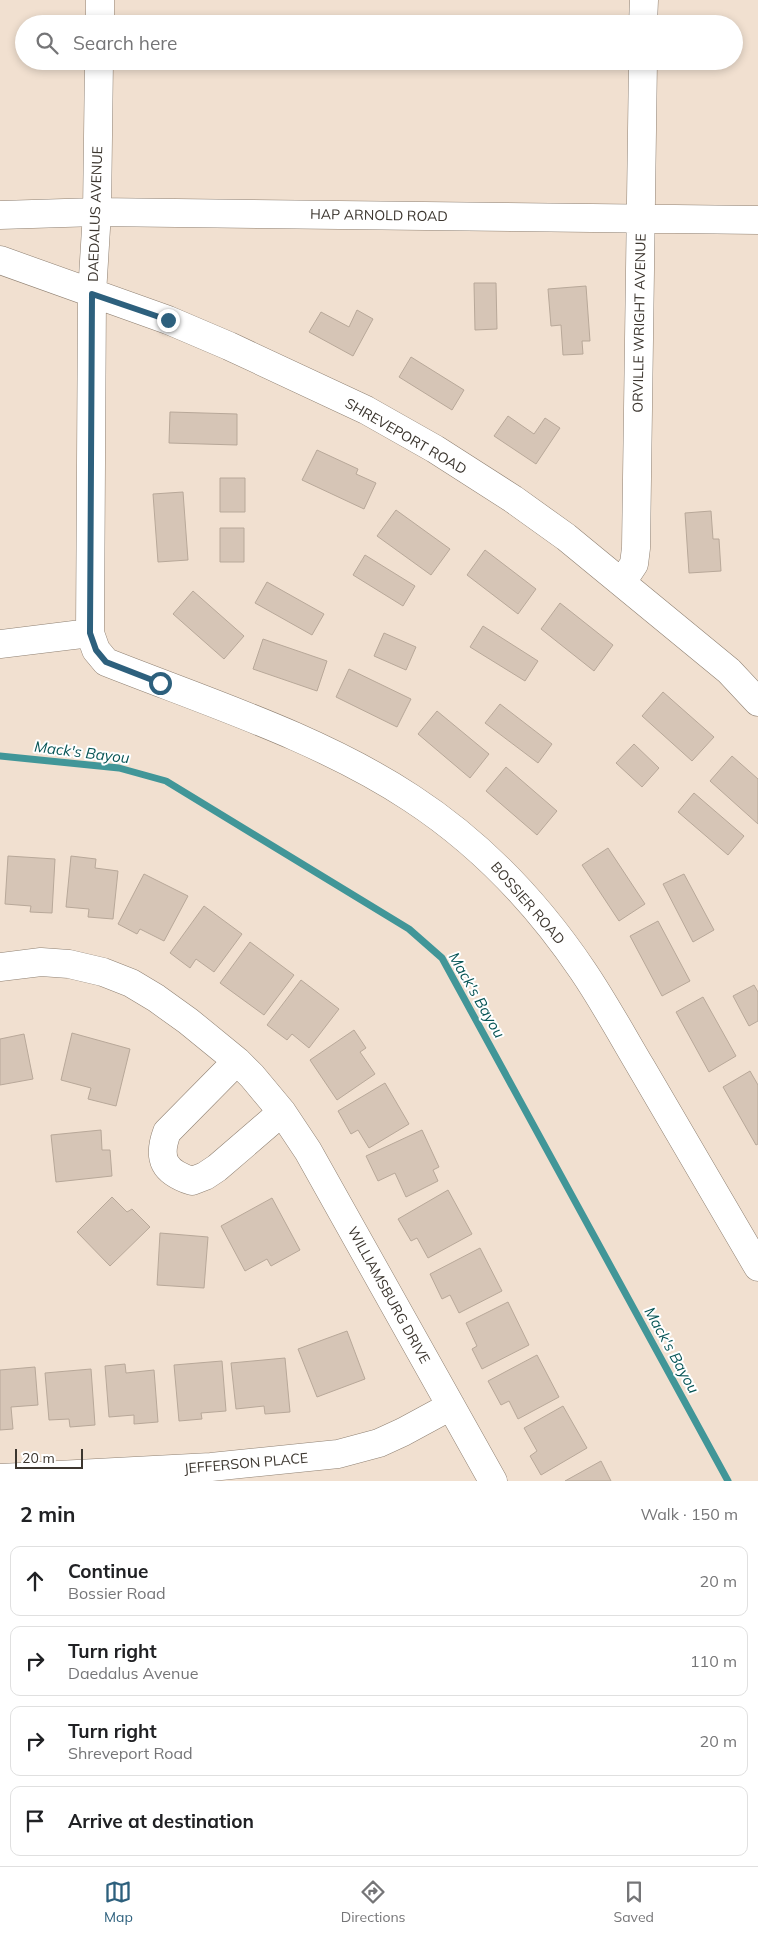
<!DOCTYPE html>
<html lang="en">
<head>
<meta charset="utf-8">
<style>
  body { margin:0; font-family:Mulish,sans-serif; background:#f2f2f2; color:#202124 }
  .scale { position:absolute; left:15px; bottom:12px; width:68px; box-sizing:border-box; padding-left:5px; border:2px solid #3c362f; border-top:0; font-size:14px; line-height:18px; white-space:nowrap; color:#3c362f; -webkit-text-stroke:4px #fff; paint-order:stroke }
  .stop { position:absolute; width:15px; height:15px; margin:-11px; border:4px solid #2d607d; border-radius:50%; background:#fff }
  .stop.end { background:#2d607d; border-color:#fff; box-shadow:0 1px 5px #0008 }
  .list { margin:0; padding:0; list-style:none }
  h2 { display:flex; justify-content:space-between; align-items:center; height:65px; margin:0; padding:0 20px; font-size:21px }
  h2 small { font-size:16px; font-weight:400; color:#757577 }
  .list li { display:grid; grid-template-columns:32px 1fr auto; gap:15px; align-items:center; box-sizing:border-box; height:70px; margin:0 10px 10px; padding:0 10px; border:1px solid #e0e0e0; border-radius:10px }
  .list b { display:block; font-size:19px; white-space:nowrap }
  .list p { margin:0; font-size:16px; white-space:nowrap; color:#757577 }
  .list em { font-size:16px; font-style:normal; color:#757577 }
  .icon { flex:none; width:28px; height:28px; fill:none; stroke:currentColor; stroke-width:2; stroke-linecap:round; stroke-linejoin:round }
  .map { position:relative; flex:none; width:758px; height:1481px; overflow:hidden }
  .search { position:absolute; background:#fff; box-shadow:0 2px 8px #0003; left:15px; right:15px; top:15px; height:55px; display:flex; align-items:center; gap:12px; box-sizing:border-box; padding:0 18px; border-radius:28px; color:#757577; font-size:19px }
  .sheet { height:385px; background:#fff }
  nav { display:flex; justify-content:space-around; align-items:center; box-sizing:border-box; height:70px; border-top:1px solid #e0e0e0; background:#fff; font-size:14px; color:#757577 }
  nav a { display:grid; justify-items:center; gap:2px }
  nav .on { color:#2d607d }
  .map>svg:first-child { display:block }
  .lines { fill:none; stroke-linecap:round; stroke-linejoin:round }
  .stream { stroke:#419698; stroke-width:7 }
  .building { fill:#d6c5b6; stroke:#b8a899 }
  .minor-casing { stroke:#8f8072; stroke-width:29 }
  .minor { stroke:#fff; stroke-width:28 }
  .route { stroke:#2d607d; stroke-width:6 }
  .labels { text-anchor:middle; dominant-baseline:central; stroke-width:4; stroke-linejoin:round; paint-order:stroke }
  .street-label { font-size:14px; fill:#3c362f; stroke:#fff }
  .water-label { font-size:15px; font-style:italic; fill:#065455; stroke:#fff }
</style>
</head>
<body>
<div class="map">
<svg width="758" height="1481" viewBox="0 0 758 1481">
  <rect width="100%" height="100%" fill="#f1e0d0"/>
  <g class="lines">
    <!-- stream -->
    <path class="stream" d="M0 756 119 768 166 781 409 929 442 958 728 1481"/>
  </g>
  <!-- building -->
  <path class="building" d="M474 283H496L497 329 475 330Z
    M586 286 590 341H582L583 354 563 355 561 325 551 326 548 289Z
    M357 310 373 319 353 356 309 332 321 312 349 327Z
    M411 357 464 390 452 410 399 377Z
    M170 412 237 414V445L169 443Z
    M508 416 534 434 545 418 560 428 536 464 494 436Z
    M317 450 358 469 356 474 376 483 364 509 302 480Z
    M220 478H245V512H220Z
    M183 492 188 560 158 562 153 494Z
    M396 510 450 549 431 575 377 536Z
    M711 511 713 539H719L721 571 689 573 685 513Z
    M220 528H244V562H220Z
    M485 550 536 589 518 614 467 575Z
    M365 555 415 586 403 606 353 575Z
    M267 582 324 614 312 635 255 603Z
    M193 591 244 636 224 659 173 614Z
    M560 603 613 645 594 671 541 629Z
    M483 626 538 661 525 681 470 647Z
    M384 633 416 647 406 670 374 656Z
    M263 639 327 661 317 691 253 669Z
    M349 669 411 699 397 727 336 697Z
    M663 692 714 737 692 761 642 716Z
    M500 704 552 744 538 763 485 723Z
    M437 711 489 754 470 778 418 734Z
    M634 744 659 768 642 787 616 763Z
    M732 756 758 779V824L710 781Z
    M506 767 557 811 537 835 486 791Z
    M694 793 744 836 728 855 678 812Z
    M608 848 645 904 619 921 582 865Z
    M8 856 55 859 52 913 30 912 31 906 5 904Z
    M71 856 96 859 95 868 118 871 113 919 88 917 89 909 66 907Z
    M144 874 188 896 164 941 140 929 137 934 118 924Z
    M684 874 714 930 693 942 663 884Z
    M204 906 242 934 214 972 196 959 190 968 170 953Z
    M658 921 690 981 662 996 630 936Z
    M250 942 294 975 264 1015 220 983Z
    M301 980 339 1009 309 1048 292 1034 287 1040 267 1025Z
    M754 985 758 992V1021L749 1026 733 996Z
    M703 997 736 1056 709 1072 676 1012Z
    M354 1030 366 1048 360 1052 375 1074 337 1100 310 1060Z
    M72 1033 130 1049 116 1106 88 1099 91 1088 61 1080Z
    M24 1034 33 1079 0 1085V1039Z
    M750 1071 758 1085V1144L756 1145 723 1087Z
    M385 1083 409 1124 369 1148 358 1130 351 1134 338 1111Z
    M101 1130 102 1150H110L112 1176 56 1182 51 1135Z
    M422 1130 439 1167 433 1170 438 1181 406 1197 395 1173 378 1181 366 1156Z
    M448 1190 472 1234 428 1258 417 1238 411 1241 398 1219Z
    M112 1197 127 1212 132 1209 150 1227 110 1266 77 1232Z
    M272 1198 300 1250 271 1266 267 1259 245 1271 221 1226Z
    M160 1233 208 1237 204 1288 157 1285Z
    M480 1248 502 1291 459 1313 450 1295 442 1299 430 1274Z
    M508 1302 529 1345 482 1369 472 1349 477 1346 466 1323Z
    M347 1331 365 1379 317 1397 298 1349Z
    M537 1355 559 1397 518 1419 509 1401 501 1405 488 1381Z
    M285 1358 290 1412 265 1414 264 1406 236 1409 231 1363Z
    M222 1361 226 1411 201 1413 202 1419 179 1421 174 1365Z
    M125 1364 126 1373 154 1370 158 1422 134 1424V1415L109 1417 105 1366Z
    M35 1367 38 1405 11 1407 13 1429 0 1430V1370Z
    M91 1369 95 1425 70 1427 69 1419 49 1420 45 1373Z
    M563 1406 587 1448 541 1475 530 1456 537 1451 524 1428Z
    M601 1461 611 1481H565Z"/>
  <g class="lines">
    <defs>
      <path id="minor" d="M100 24V0
        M643 24 644 0
        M99 61 97 212 92 294 90 633 96 650 106 662C207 702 320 738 411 798 480 843 537 903 583 971 604 1002 622 1035 641 1067 680 1133 719 1200 758 1267
        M0 215 97 212 758 220
        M0 260 168 320 229 346 366 410 435 449 513 499 566 537 729 671 758 702
        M622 582 634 564 636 548 643 61
        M0 644 90 633
        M0 967 41 962 69 964 103 972 131 983 156 998 188 1021 237 1061 252 1076 282 1112 308 1151 493 1481
        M237 1061 167 1132C157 1159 164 1172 192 1181L205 1176 217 1168 282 1112
        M0 1478 211 1467 338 1454 379 1443 403 1432 451 1406"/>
    </defs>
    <!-- minor casing -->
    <use href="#minor" class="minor-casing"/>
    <!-- minor -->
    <use href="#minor" class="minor"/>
  </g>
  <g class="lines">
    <!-- route -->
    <path class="route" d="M160 683 106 662 96 650 90 633 92 294 168 320"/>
  </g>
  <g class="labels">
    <!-- street labels -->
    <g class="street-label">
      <text transform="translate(95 214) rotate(-88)">DAEDALUS AVENUE</text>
      <text transform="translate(379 215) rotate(1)">HAP ARNOLD ROAD</text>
      <text transform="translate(639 323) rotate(-89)">ORVILLE WRIGHT AVENUE</text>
      <text transform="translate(406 436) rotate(30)">SHREVEPORT ROAD</text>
      <text transform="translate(528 903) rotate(49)">BOSSIER ROAD</text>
      <text transform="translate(389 1295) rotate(61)">WILLIAMSBURG DRIVE</text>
      <text transform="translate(246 1463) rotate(-5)">JEFFERSON PLACE</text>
    </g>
    <!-- water labels -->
    <g class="water-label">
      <text transform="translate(82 752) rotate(7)">Mack's Bayou</text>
      <text transform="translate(477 995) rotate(60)">Mack's Bayou</text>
      <text transform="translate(672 1350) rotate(61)">Mack's Bayou</text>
    </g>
  </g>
</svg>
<div class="scale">20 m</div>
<div class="stop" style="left:160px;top:683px"></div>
<div class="stop end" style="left:168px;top:320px"></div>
<div class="search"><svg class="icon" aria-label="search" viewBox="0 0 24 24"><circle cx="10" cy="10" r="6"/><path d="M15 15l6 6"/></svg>Search here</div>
</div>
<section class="sheet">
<h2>2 min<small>Walk · 150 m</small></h2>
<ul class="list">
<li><svg class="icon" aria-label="ahead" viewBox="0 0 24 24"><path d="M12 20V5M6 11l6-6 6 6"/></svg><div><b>Continue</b><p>Bossier Road</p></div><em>20 m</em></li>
<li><svg class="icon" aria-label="right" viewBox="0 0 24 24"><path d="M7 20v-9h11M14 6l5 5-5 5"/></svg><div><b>Turn right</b><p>Daedalus Avenue</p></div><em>110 m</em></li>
<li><svg class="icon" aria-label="right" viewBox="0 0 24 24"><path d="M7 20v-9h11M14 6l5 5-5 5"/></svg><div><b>Turn right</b><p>Shreveport Road</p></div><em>20 m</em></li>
<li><svg class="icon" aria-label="arrive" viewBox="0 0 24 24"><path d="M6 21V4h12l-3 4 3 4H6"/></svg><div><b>Arrive at destination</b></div></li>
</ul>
</section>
<nav>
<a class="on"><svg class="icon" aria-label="map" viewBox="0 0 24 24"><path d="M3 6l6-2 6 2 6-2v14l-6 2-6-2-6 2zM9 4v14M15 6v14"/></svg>Map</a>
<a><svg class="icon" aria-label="directions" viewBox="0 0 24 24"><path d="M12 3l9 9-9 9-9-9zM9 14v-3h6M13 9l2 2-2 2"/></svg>Directions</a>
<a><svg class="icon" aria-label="saved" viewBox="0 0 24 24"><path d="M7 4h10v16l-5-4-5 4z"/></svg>Saved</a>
</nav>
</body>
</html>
